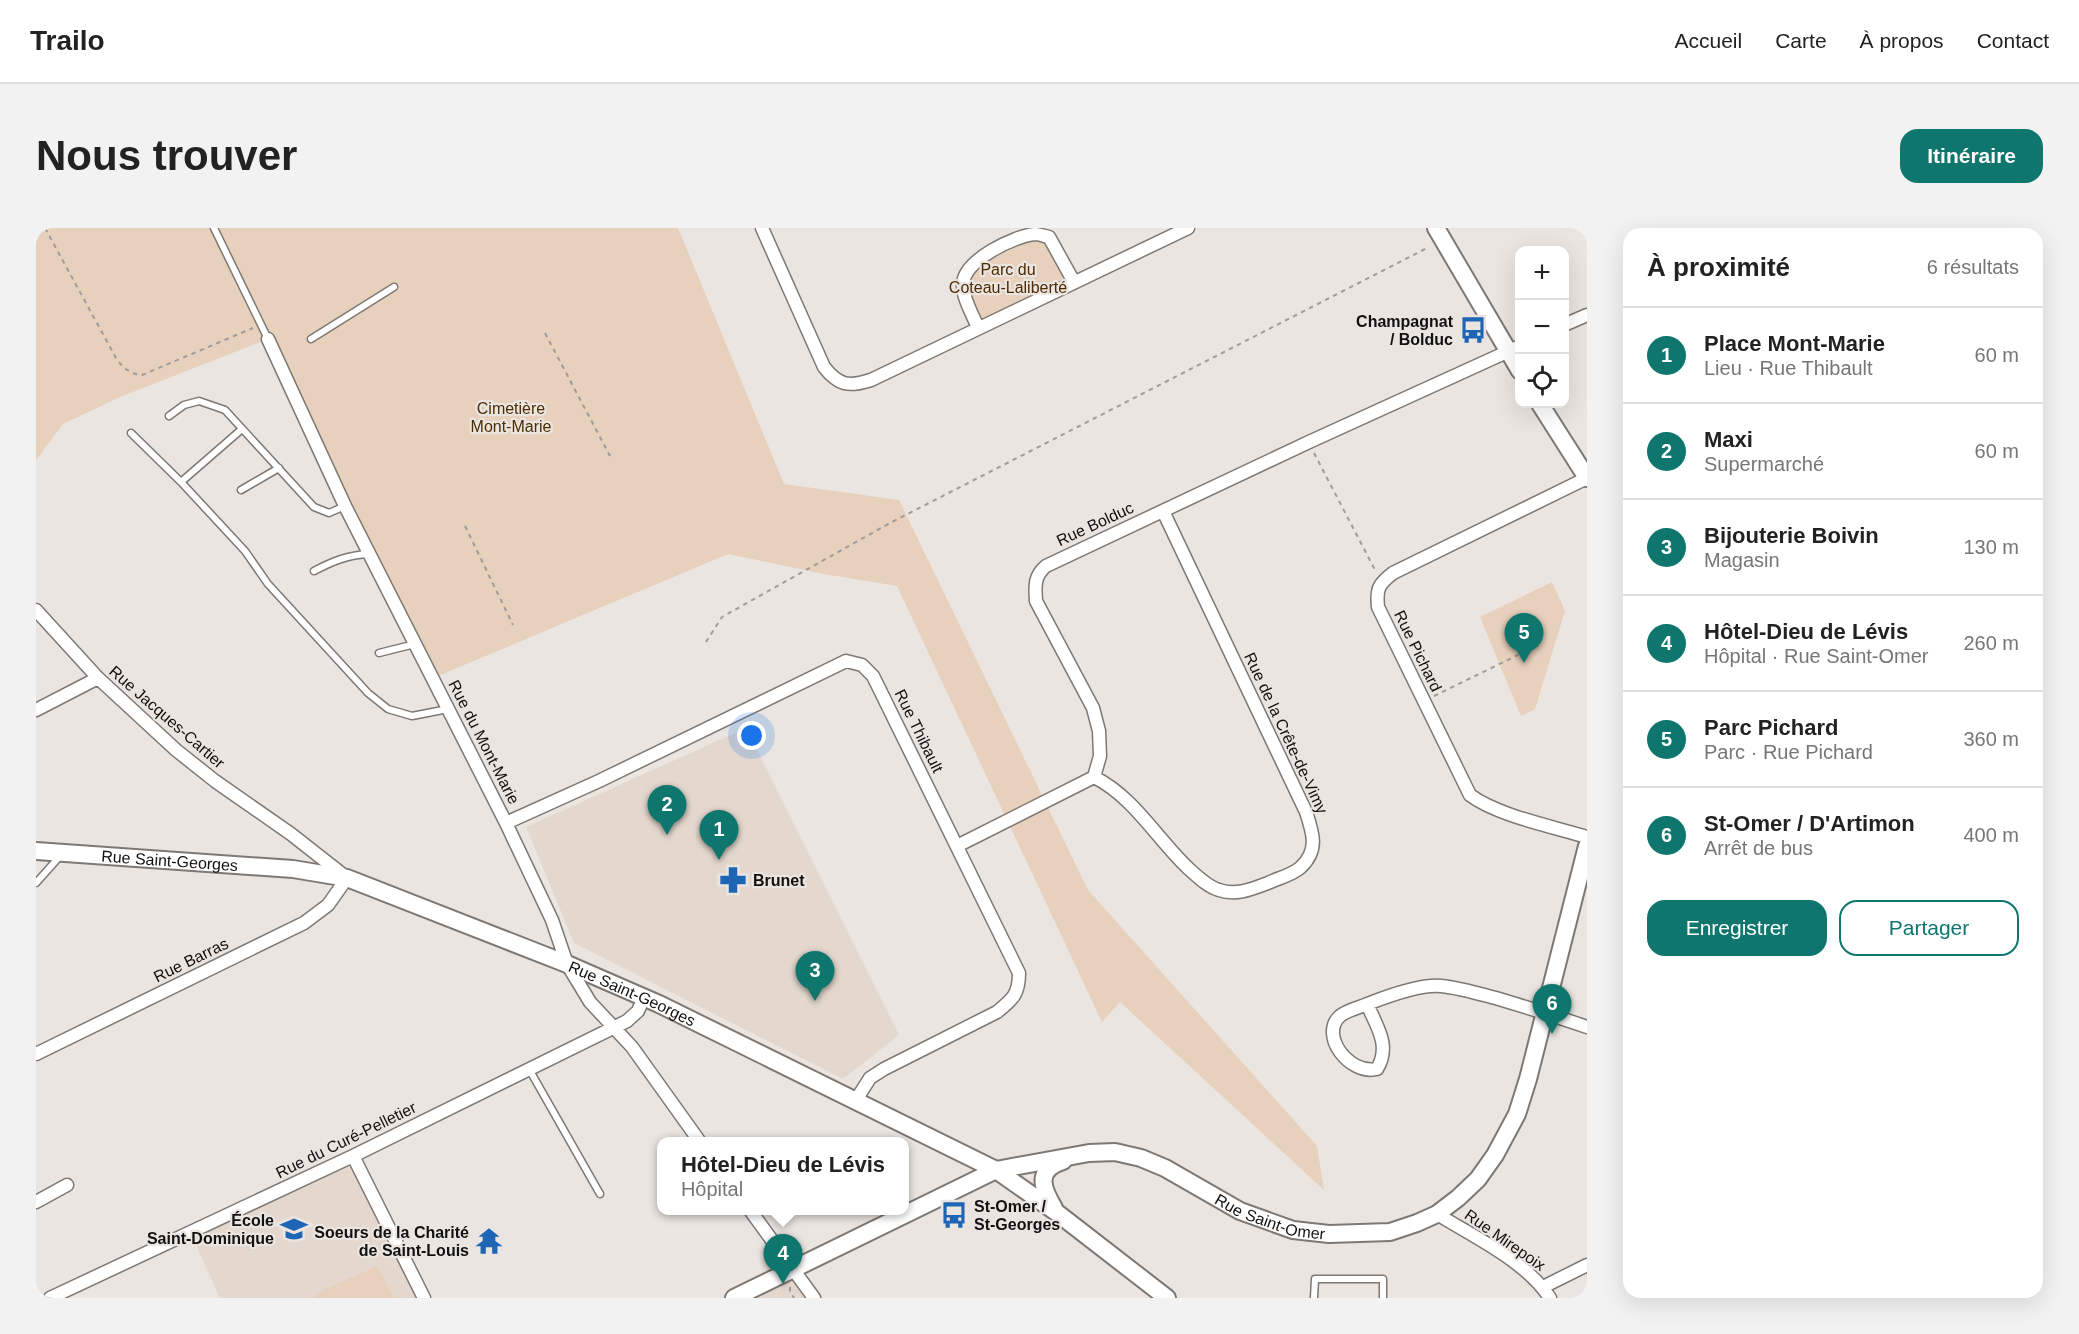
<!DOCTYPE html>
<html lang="fr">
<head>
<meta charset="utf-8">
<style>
  body { margin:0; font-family:Helvetica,sans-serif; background:#f2f2f2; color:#222 }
  .controls { position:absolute; right:18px; top:18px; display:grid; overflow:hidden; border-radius:12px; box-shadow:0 6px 24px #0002 }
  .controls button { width:54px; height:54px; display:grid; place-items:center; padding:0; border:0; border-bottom:2px solid #e0e0e0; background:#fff; color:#222; font:30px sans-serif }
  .you { position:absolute; left:716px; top:508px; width:21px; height:21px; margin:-15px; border:4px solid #fff; border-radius:50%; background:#1a73e8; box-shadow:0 0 0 9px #1a73e833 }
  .badge { display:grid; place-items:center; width:39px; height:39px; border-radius:50%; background:#0f766e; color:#fff; font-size:20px; font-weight:700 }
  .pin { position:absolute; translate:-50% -50px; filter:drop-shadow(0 2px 3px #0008) }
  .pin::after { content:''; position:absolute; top:32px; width:21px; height:18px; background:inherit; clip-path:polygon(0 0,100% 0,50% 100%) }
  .popup { position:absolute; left:621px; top:909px; width:252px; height:78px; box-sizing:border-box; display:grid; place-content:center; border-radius:12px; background:#fff; filter:drop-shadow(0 2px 4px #0005); font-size:20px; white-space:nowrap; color:#767676 }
  .popup b { font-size:22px; color:#222 }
  .popup::after { content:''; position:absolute; left:50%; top:100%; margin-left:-12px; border:12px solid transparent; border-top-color:#fff }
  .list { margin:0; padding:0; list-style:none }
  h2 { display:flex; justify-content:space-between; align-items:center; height:78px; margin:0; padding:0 24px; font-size:26px }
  h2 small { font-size:20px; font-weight:400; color:#767676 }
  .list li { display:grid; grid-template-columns:39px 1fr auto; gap:18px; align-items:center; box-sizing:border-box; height:96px; padding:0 24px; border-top:2px solid #e0e0e0 }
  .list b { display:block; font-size:22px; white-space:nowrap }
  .list p { margin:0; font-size:20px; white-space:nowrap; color:#767676 }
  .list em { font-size:20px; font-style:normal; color:#767676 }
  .actions { display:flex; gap:12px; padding:18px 24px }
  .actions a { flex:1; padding:14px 0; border:2px solid #0f766e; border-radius:18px; text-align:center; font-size:21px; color:#0f766e }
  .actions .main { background:#0f766e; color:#fff }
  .icon { flex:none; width:33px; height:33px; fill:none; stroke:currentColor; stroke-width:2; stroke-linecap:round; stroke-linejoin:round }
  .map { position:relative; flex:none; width:1551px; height:1070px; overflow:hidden; border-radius:18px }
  header { display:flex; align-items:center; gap:36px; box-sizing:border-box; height:84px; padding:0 30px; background:#fff; border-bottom:2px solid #e0e0e0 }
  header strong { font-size:28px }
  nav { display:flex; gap:33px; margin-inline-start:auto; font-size:21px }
  .intro { display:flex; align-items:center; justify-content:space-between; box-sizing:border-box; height:144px; padding:0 36px }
  h1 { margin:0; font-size:42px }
  .button { padding:15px 27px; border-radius:18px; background:#0f766e; color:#fff; font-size:21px; font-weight:700 }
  main { display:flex; gap:36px; padding:0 36px }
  aside { flex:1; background:#fff; border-radius:18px; box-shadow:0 6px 24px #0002 }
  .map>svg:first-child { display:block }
  .built { fill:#e4d8ce }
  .green { fill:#e7d0bc }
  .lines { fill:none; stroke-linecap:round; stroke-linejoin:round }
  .lane-casing { stroke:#7d7874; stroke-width:9 }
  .street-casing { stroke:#7d7874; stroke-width:15 }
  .secondary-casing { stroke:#7d7874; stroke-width:20 }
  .path { stroke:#a09c99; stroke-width:2; stroke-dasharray:4.5 4.5; stroke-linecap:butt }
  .lane { stroke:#fff; stroke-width:6 }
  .street { stroke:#fff; stroke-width:12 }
  .secondary { stroke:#fff; stroke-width:16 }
  .labels { text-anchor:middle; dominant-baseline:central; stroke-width:4.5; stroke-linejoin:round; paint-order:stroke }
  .park-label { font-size:16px; fill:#4d2b03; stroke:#eae5e0 }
  .poi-label { font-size:16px; font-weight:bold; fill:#131110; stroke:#eae5e0; text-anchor:end }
  .street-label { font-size:16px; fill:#131110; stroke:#eae5e0 }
</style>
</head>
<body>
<header>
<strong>Trailo</strong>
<nav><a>Accueil</a><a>Carte</a><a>À propos</a><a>Contact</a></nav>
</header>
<div class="intro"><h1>Nous trouver</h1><a class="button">Itinéraire</a></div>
<main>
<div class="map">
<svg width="1551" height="1070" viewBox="0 0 1551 1070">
  <rect width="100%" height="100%" fill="#eae5e0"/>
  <!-- built -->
  <path class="built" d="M710 500 863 807 807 851 538 715 490 599Z
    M317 928 388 1070H184L154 1004Z
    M756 1041 778 1070H696Z"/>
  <!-- green -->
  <path class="green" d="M0 0H642L748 256 863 272 1052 662 1281 918 1288 962 1084 774 1066 794 861 358 788 346 692 326 397 450 232 111 84 169 27 196 0 232Z
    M1013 9 1038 54 942 100 929 44 981 11Z
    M1516 354 1529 383 1499 481 1485 488 1444 389Z
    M341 1038 358 1070H277L289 1061Z"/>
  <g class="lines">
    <defs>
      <path id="lane" d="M178 0 232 111
        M275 111 358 59
        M133 188 148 177 163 173 189 182 278 279 293 285 309 278
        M95 205 145 254 209 323 232 356 332 465 352 481 376 488 412 481
        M145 254 206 201
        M205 262 243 240
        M278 343C297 333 312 327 333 326
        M343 425 379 416
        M0 655 25 627
        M493 841 564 966
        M1278 1070 1279 1051H1347V1070"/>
      <path id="street" d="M726 0 788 139C803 158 813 159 835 152L1152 0
        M1528 97 1551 87
        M942 100C937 87 926 69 927 56 928 32 978 8 999 6 1003 6 1008 8 1013 9L1038 54
        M232 111 309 278 470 595 516 692 531 736 554 774 596 819 664 914
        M1551 250 1357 345C1343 356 1340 360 1342 379L1434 567C1460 587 1518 599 1551 609
        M0 382 62 450 140 522 179 553 255 606 311 650 292 677 268 695 0 826
        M0 482 62 450
        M1058 549C1098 569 1121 611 1153 641 1162 649 1172 659 1183 662 1200 668 1216 661 1232 655 1242 650 1257 647 1265 639 1283 622 1277 605 1270 584L1127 283
        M470 595 563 553 810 433 826 437 837 448 983 745C983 766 977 771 961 784L848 841 834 850 820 872
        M921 618 1058 549 1064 528 1063 503 1057 480 1000 373C999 358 998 348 1010 338L1273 214 1484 118
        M1331 776C1341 799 1355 818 1341 841 1313 847 1283 807 1304 788 1311 782 1325 779 1334 775 1352 768 1386 756 1405 758 1425 760 1444 766 1463 771 1493 780 1522 789 1551 799
        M317 928 388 1070
        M0 974 31 957
        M714 982 778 1070
        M1401 986C1438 1009 1490 1033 1514 1070
        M1507 1059 1551 1037
        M14 1070 317 928 591 793 602 783 608 769"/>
      <g id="secondary">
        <path d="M1400 0 1484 143"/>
        <path d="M1504 176 1551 250"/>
        <path id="s1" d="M0 623 257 641 311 650 531 736 623 776 960 942 1020 984 1131 1070"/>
        <path d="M1018 980C1006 960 999 942 1027 933"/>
        <path id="s2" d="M698 1070 960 942 1053 925 1079 924 1105 930 1129 940 1204 983 1257 1002 1293 1006 1354 1004 1381 995 1401 986 1422 970 1442 951 1459 927 1481 886 1492 851 1551 618"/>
      </g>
    </defs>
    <!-- lane casing -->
    <use href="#lane" class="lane-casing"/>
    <!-- street casing -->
    <use href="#street" class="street-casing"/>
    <!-- secondary casing -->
    <use href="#secondary" class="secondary-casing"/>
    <!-- path -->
    <path class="path" d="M9 0 80 130C87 140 94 146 106 147L217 100
      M509 105 574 228
      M1278 225 1339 342
      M429 298 477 397
      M670 414 686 389 854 295 1393 19
      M1398 468 1482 427
      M754 1059V1064L758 1070"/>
    <!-- lane -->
    <use href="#lane" class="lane"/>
    <!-- street -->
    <use href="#street" class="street"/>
    <!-- secondary -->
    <use href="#secondary" class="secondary"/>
  </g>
  <!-- icons -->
  <defs>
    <symbol id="bus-bare" viewBox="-9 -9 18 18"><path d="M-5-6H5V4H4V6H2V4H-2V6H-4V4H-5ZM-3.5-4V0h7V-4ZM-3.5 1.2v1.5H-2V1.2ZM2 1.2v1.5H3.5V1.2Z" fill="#1f65b5" stroke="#eae5e0" stroke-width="2.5" paint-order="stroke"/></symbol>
    <symbol id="pharmacy-bare" viewBox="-9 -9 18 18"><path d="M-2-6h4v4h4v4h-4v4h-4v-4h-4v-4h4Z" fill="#1f65b5" stroke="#eae5e0" stroke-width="2.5" paint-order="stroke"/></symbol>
    <symbol id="school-bare" viewBox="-9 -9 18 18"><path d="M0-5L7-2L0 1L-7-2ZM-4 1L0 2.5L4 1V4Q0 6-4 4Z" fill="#1f65b5" stroke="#eae5e0" stroke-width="2.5" paint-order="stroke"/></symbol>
    <symbol id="temple-bare" viewBox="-9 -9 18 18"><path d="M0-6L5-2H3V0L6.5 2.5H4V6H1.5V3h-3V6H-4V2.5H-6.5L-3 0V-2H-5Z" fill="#1f65b5" stroke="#eae5e0" stroke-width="2.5" paint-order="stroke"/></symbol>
  </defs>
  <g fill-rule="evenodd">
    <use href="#bus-bare" x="1418" y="83" width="38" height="38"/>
    <use href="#pharmacy-bare" x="678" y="633" width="38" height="38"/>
    <use href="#bus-bare" x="899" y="968" width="38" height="38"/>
    <use href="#school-bare" x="239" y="982" width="38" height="38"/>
    <use href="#temple-bare" x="434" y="994" width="38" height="38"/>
  </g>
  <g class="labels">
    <!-- park labels -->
    <g class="park-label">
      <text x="972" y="41">Parc du<tspan x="972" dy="18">Coteau-Laliberté</tspan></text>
      <text x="475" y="180">Cimetière<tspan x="475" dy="18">Mont-Marie</tspan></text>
    </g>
    <!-- poi labels -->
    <g class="poi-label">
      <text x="1417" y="93">Champagnat<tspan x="1417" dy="18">/ Bolduc</tspan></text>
      <text x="717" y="652" text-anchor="start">Brunet</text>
      <text x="938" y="978" text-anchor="start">St-Omer /<tspan x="938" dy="18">St-Georges</tspan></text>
      <text x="238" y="992">École<tspan x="238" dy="18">Saint-Dominique</tspan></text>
      <text x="433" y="1004">Soeurs de la Charité<tspan x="433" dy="18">de Saint-Louis</tspan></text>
    </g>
    <!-- street labels -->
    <g class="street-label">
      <text transform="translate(1059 296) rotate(-25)">Rue Bolduc</text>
      <text transform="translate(1382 423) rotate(64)">Rue Pichard</text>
      <text transform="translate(131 489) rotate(41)">Rue Jacques-Cartier</text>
      <text transform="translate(883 503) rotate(64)">Rue Thibault</text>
      <text transform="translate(1250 505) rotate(65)">Rue de la Crête-de-Vimy</text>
      <text transform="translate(448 514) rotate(63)">Rue du Mont-Marie</text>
      <text stroke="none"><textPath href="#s1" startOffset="134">Rue Saint-Georges</textPath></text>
      <text transform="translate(155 732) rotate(-26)">Rue Barras</text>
      <text stroke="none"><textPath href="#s1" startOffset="620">Rue Saint-Georges</textPath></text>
      <text transform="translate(310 912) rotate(-26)">Rue du Curé-Pelletier</text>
      <text stroke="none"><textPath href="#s2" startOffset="582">Rue Saint-Omer</textPath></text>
      <text transform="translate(1469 1012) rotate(35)">Rue Mirepoix</text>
    </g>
  </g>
</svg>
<div class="controls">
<button>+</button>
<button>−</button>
<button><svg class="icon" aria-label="locate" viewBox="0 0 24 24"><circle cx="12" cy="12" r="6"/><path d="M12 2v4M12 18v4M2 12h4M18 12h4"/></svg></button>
</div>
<div class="you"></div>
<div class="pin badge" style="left:683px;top:632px">1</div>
<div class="pin badge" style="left:631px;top:607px">2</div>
<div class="pin badge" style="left:779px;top:773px">3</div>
<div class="pin badge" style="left:747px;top:1056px">4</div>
<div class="popup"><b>Hôtel-Dieu de Lévis</b>Hôpital</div>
<div class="pin badge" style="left:1488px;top:435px">5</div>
<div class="pin badge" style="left:1516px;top:806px">6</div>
</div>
<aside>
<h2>À proximité<small>6 résultats</small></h2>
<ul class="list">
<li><span class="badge">1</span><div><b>Place Mont-Marie</b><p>Lieu · Rue Thibault</p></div><em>60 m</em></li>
<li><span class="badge">2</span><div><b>Maxi</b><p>Supermarché</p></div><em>60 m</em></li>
<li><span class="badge">3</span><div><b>Bijouterie Boivin</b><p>Magasin</p></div><em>130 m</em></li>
<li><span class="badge">4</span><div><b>Hôtel-Dieu de Lévis</b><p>Hôpital · Rue Saint-Omer</p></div><em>260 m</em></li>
<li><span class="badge">5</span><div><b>Parc Pichard</b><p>Parc · Rue Pichard</p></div><em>360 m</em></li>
<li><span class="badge">6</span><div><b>St-Omer / D'Artimon</b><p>Arrêt de bus</p></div><em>400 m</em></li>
</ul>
<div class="actions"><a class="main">Enregistrer</a><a>Partager</a></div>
</aside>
</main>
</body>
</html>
